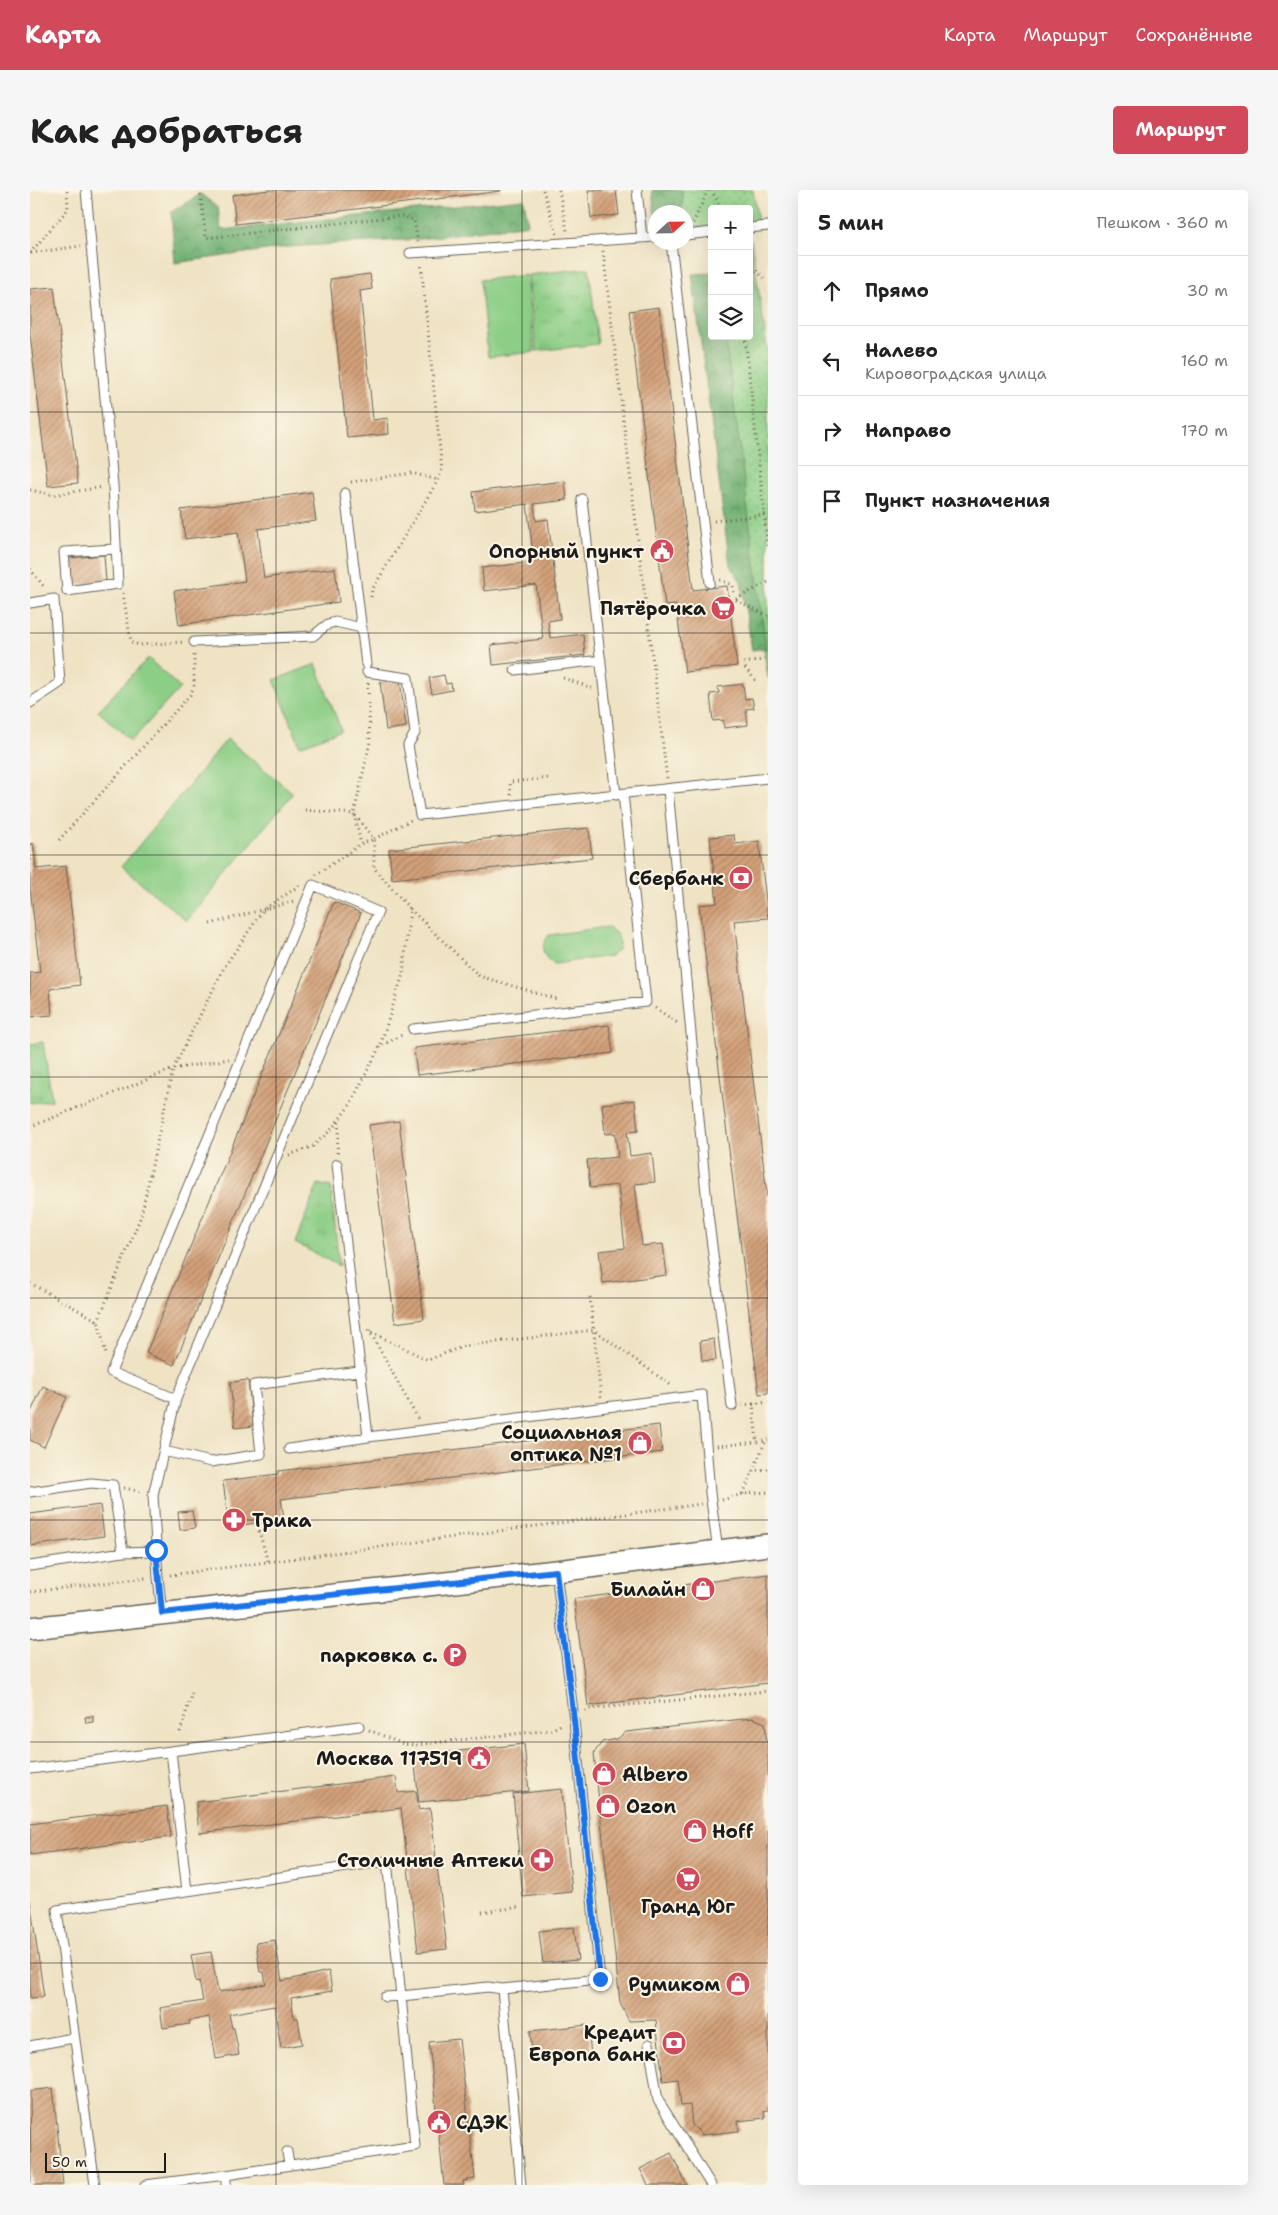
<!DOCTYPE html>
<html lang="ru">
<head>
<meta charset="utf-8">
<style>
  body { margin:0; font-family:"Shantell Sans",sans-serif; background:#f6f6f6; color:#222 }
  .controls { position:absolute; right:15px; top:15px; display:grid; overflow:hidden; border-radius:5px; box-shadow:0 5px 20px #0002 }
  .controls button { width:45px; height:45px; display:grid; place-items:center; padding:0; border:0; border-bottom:1px solid #e0e0e0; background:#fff; color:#222; font:25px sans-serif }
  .compass { position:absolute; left:618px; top:15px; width:45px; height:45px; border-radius:50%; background:#fff; box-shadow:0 5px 20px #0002; rotate:68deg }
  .scale { position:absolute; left:15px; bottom:12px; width:121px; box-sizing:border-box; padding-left:5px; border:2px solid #1c1c1c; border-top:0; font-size:14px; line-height:18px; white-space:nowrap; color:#1c1c1c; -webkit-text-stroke:4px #fcf5e5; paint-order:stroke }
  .stop { position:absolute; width:15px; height:15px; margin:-11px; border:4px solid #1a73e8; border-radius:50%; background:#fff }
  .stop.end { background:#1a73e8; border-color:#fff; box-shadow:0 1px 5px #0008 }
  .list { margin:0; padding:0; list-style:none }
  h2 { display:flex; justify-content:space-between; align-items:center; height:65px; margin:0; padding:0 20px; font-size:21px }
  h2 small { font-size:16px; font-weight:400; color:#767676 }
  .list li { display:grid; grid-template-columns:32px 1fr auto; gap:15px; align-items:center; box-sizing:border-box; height:70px; padding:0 20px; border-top:1px solid #e0e0e0 }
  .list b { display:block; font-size:19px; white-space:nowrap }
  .list p { margin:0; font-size:16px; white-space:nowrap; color:#767676 }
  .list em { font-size:16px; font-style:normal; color:#767676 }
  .icon { flex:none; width:28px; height:28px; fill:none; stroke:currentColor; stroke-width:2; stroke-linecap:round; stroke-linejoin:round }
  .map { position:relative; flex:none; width:738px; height:1995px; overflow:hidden; border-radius:5px }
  header { display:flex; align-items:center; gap:30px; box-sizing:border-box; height:70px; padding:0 25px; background:#d1495b; color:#fff }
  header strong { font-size:24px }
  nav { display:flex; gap:28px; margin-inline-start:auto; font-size:18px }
  .intro { display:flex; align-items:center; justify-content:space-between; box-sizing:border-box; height:120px; padding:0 30px }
  h1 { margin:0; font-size:35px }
  .button { padding:12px 22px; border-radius:5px; background:#d1495b; color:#fff; font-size:18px; font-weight:700 }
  main { display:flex; gap:30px; padding:0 30px }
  aside { flex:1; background:#fff; border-radius:5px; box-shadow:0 5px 20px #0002 }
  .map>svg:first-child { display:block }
  .grass { fill:url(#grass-dots); stroke:#547551 }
  .forest { fill:url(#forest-crowns); stroke:#466648 }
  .park { fill:url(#park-tufts); stroke:#547551 }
  .pitch { fill:#8cce86; stroke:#547551 }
  .building { fill:url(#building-hatch) }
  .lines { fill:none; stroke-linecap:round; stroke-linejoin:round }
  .service-casing { stroke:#666257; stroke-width:11 }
  .tertiary-casing { stroke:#666257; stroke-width:24 }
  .path { stroke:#666257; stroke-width:3; stroke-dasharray:1 4; stroke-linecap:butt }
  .service { stroke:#fff; stroke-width:9 }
  .tertiary { stroke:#fff; stroke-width:21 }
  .route { stroke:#1a73e8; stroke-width:6 }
  .grid { fill:none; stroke:#1c1c1c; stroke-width:1; stroke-opacity:0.55 }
  .labels { text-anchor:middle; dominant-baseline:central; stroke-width:4; stroke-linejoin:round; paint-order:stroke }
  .poi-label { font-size:19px; font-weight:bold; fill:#1c1c1c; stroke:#fcf5e5; text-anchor:end }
</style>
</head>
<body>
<header>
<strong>Карта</strong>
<nav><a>Карта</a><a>Маршрут</a><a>Сохранённые</a></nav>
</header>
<div class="intro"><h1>Как добраться</h1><a class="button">Маршрут</a></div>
<main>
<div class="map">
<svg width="738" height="1995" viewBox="0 0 738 1995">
  <defs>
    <pattern id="grass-dots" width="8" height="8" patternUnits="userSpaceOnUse" patternTransform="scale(1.25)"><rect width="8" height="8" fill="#8cce86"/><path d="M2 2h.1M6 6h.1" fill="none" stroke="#78b073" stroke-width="1.8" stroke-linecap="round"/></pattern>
    <pattern id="forest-crowns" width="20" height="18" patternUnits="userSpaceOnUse" patternTransform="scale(1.25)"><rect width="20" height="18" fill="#71b173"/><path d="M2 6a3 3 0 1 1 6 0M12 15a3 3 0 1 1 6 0" fill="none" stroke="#5c8f5e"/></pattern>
    <pattern id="park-tufts" width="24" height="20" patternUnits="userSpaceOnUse" patternTransform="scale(1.25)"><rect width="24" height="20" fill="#8cce86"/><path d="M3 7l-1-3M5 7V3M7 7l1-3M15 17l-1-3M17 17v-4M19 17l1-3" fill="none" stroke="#78b073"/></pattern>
    <pattern id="building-hatch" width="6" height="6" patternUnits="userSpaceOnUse" patternTransform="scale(1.25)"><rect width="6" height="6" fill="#d3a179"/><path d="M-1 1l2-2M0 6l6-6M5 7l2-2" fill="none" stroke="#aa8262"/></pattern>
  </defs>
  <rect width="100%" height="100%" fill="#fcf5e5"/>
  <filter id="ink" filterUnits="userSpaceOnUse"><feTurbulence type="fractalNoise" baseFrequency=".02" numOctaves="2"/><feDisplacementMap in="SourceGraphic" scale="10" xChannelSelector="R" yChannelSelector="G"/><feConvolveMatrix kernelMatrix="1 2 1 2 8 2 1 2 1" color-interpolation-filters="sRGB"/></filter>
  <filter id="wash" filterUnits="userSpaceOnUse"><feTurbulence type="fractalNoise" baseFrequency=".0096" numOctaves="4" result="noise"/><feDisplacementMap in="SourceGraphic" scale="20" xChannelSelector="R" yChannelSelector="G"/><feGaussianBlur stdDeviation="1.12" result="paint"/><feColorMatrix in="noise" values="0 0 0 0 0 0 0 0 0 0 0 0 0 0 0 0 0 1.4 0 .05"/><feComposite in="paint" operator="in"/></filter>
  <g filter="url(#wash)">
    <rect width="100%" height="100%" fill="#efe3c4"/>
    <!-- grass -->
    <path class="grass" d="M632 0H723L728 32 719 33V19H682V37L656 39V22H635Z
      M721 50 738 164V488L690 146H719Z"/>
    <!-- forest -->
    <path class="forest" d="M622 0H652V22H626L625 27Z
      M171 4 188 18 191 40 494 9 498 34 389 49 257 57 145 73 141 22Z
      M682 83V146H695L736 458 722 460 711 391 700 376 662 84Z"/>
    <!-- park -->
    <path class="park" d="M559 78 568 154 506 161 498 85Z
      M13 852 22 910 0 913V854Z
      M288 994 301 997 309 1076 265 1053Z"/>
    <!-- pitch -->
    <path class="pitch" d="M496 85 504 162 458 167 450 90Z
      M118 468 150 498 101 551 68 521Z
      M286 474 311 540 270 556 244 490Z
      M197 549 263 603 157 731 91 677Z
      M577 737C588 743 591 748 588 760L581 766 524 774C511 766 510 757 519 745Z"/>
    <g id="blocks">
      <!-- building -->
      <path class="building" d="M239 0H471V1L206 34 202 5Z
        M558 0H586L589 25 561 28Z
        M340 84 342 99 330 101 343 230 358 228 359 244 317 248 300 89Z
        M24 97 48 293 18 296 0 144V99Z
        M629 117 663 400 697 396 707 476 655 482 646 415 635 416 599 121Z
        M535 291 537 310 504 314 506 331 518 329 530 429 518 431 520 448 553 444 555 465 463 475 461 455 513 449 506 395 454 401 452 378 504 372 497 314 445 321 443 302Z
        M282 302 286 331 228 339 234 388 305 378 309 412 149 435 144 401 215 391 208 342 155 349 151 320Z
        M74 365 76 392 41 395 39 368Z
        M414 485 416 494 421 493 422 500 402 504 399 488Z
        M370 490 376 537 356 540 350 492Z
        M713 494 715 509 722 508 724 518 716 519 718 535 694 538 693 530 683 531 680 504 689 503 688 497Z
        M559 638 562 668 362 689 359 659Z
        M704 645 705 654 729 651 738 728 704 731 738 1013V1203L729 1204 669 715 687 713 680 647Z
        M3 653 6 679 36 676 50 795 20 799 22 825 0 827V783L10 782 0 697V654Z
        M304 712 331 723 144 1175 116 1163Z
        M579 835 583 863 387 885 384 858Z
        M605 910 608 941 597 942 600 966 622 963 625 992 605 994 612 1056 633 1054 637 1085 573 1093 569 1061 595 1058 588 995 560 998 557 970 588 967 585 943 575 944 572 914Z
        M369 931 394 1129 365 1133 339 935Z
        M684 1149 686 1170 672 1171 670 1151Z
        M218 1190 223 1236 205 1238 200 1192Z
        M13 1196 37 1207 14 1257 0 1250V1224Z
        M629 1235 632 1262 251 1309 254 1329 199 1337 193 1291 248 1284V1281Z
        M70 1315 74 1346 0 1356V1324Z
        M162 1321 165 1338 150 1340 148 1322Z
        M738 1384V1493L558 1516 544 1409Z
        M63 1526V1532L56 1533 55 1527Z
        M722 1528 735 1533 738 1565V1920L734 1921 735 1928 708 1931 709 1941 672 1945 662 1935 660 1915 651 1916 648 1889 633 1891 626 1830 599 1831 590 1813 564 1563 572 1552 587 1549 596 1542Z
        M494 1554 499 1601 389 1612 384 1566Z
        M366 1587 368 1603 386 1601 389 1620 400 1618 417 1759 388 1762 371 1618 169 1643 166 1612Z
        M532 1599 542 1702 493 1707 483 1604Z
        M137 1616 141 1647 0 1665V1634Z
        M0 1710 14 1807 0 1808Z
        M544 1737 548 1770 513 1773 509 1741Z
        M245 1750 252 1791 299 1781 302 1801 261 1808 264 1828H268L272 1854 251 1858 244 1816 199 1824 202 1838H204L209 1865 186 1869 179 1827 159 1831 160 1834 133 1838 130 1818 173 1811 169 1791 166 1792 161 1765 181 1762 188 1802 236 1794 234 1782H230L226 1753Z
        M558 1835 561 1866 503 1872 500 1841Z
        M429 1849 445 1989 433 1991 434 1995H414L399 1852Z
        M23 1898 33 1995H1L0 1901Z
        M641 1963 657 1995H618L610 1979Z"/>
    </g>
  </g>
  <g filter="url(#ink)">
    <use href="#blocks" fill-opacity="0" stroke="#666257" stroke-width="1"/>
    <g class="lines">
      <defs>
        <path id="service" d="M56 0 83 295 88 394 37 401 34 362 85 359
          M607 0 612 48
          M719 38 738 36
          M656 45 682 42
          M641 52 680 393
          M380 63 626 47
          M315 303 336 474
          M552 309 586 605
          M0 413 24 409 30 493 0 513
          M164 452 283 446 298 434 305 432 332 438
          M485 480 571 470
          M337 482 378 488 385 543 378 555 390 625 738 588
          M638 599 678 1024 702 1216
          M383 839 616 812 593 604
          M307 974 338 1247
          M259 1259 338 1247 672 1205 680 1303 688 1361
          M134 1261 181 1272 231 1264 224 1195 329 1181
          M0 1302 61 1293 83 1295 93 1362
          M0 1376 93 1362 126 1361
          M132 1423 128 1387 123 1305 146 1209 348 722 283 695 81 1182 146 1209
          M141 1561 329 1536
          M0 1579 141 1561 157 1701 357 1671 371 1806 458 1797 472 1799
          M619 1854 628 1910 681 1995
          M0 1856 43 1848
          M257 1962 259 1975
          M196 1985 385 1956 371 1806 355 1807
          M65 1995 27 1720 157 1701
          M115 1995 196 1985V1995
          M491 1995 472 1799 570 1789 544 1530 526 1381"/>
        <path id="tertiary" d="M0 1438 526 1381 738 1355"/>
      </defs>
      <!-- service casing -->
      <use href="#service" class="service-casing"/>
      <!-- tertiary casing -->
      <use href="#tertiary" class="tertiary-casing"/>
      <!-- path -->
      <path class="path" d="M170 0 176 48 371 26 384 30 388 52
        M513 0 527 44
        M529 0 537 41
        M681 0 692 19
        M663 33 678 0
        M573 61 637 589
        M0 63 38 19 37 0
        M1 63 51 56
        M719 74 734 88
        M715 146 738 358
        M321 292 382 283 408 290
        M0 300 23 305 73 297
        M684 331 738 324
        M0 379 15 398
        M690 390 703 395 704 403
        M93 403 101 452 109 455 154 452
        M341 407 342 400 408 290 412 280 391 73
        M706 409 738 392
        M706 410 738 426
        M714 473 738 469
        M715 478 726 491
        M533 488 562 498
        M338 493 340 552 324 624 344 649 381 630
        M481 605 480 592 519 588
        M275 620 324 624 331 654
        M29 650 160 505 164 497V463
        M286 685 331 654 344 649V678L380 719 373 784 350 856
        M380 719 449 786 527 809
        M180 734 264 711
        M625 818 649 834
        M0 937 143 879 195 776 234 719 270 695
        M307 963 309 930
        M259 965 283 956 301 940 320 915 350 856 374 844
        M0 1093 68 1131 76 1164
        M560 1107 571 1207
        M68 1131 111 1026 143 879 199 869
        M337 1140 398 1170 434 1156 564 1140 642 1196
        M339 1140 388 1229
        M723 1214 738 1212
        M712 1215 723 1214 727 1252 738 1250
        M687 1256 727 1252
        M722 1281 738 1279
        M94 1298 112 1302
        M713 1304 736 1250
        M692 1310 713 1304 738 1302
        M229 1341 238 1372
        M140 1385 671 1314
        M0 1402 116 1388
        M555 1521 559 1519 738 1501
        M339 1540 373 1554 384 1555 521 1540 532 1534
        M150 1542 162 1503
        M452 1722 491 1717"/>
      <!-- service -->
      <use href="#service" class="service"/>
      <!-- tertiary -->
      <use href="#tertiary" class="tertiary"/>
    </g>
  </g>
  <g class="lines" filter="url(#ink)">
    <!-- route -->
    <path class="route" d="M126 1360 132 1423 526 1381 544 1530 570 1789"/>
  </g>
  <!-- grid -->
  <path class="grid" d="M246 0V1995M492 0V1995M0 222H738M0 443H738M0 665H738M0 887H738M0 1108H738M0 1330H738M0 1552H738M0 1773H738"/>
  <!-- icons -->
  <defs>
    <symbol id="civic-disc" viewBox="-11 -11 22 22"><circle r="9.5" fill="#d1495b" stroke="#fcf5e5"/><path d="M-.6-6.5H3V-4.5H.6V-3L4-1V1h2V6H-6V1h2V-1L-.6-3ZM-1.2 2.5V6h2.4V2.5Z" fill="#fff"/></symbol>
    <symbol id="supermarket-disc" viewBox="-11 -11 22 22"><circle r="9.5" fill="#d1495b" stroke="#fcf5e5"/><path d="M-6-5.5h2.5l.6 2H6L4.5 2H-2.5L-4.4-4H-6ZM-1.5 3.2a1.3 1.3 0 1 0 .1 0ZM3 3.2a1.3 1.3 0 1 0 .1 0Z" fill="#fff"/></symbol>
    <symbol id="bank-disc" viewBox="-11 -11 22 22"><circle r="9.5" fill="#d1495b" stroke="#fcf5e5"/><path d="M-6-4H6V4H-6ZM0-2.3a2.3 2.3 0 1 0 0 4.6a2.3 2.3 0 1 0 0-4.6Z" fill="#fff"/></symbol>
    <symbol id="shop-disc" viewBox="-11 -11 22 22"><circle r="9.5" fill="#d1495b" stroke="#fcf5e5"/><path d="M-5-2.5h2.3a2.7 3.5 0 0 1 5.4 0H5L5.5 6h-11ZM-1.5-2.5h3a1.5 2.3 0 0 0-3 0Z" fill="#fff"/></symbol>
    <symbol id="pharmacy-disc" viewBox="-11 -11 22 22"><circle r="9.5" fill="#d1495b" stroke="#fcf5e5"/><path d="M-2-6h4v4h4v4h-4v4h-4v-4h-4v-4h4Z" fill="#fff"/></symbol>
    <symbol id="parking-disc" viewBox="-11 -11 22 22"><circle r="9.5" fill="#d1495b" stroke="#fcf5e5"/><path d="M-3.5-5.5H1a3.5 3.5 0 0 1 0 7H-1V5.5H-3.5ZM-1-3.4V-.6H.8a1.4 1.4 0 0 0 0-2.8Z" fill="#fff"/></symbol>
  </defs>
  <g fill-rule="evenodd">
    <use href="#civic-disc" x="618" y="347" width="28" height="28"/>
    <use href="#supermarket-disc" x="679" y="404" width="28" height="28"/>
    <use href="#bank-disc" x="697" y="674" width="28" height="28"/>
    <use href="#shop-disc" x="596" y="1239" width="28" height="28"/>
    <use href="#pharmacy-disc" x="190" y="1316" width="28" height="28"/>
    <use href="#shop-disc" x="659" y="1385" width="28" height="28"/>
    <use href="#parking-disc" x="411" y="1451" width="28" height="28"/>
    <use href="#civic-disc" x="435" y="1554" width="28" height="28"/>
    <use href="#shop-disc" x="560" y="1570" width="28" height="28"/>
    <use href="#shop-disc" x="564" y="1602" width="28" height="28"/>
    <use href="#shop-disc" x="651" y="1627" width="28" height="28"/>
    <use href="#pharmacy-disc" x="498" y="1656" width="28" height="28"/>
    <use href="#supermarket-disc" x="644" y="1675" width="28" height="28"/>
    <use href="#shop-disc" x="694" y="1780" width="28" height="28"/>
    <use href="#bank-disc" x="630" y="1839" width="28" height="28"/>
    <use href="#civic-disc" x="395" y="1918" width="28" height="28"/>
  </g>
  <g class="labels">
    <!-- poi labels -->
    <g class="poi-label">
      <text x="614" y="361">Опорный пункт</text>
      <text x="676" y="418">Пятёрочка</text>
      <text x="694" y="688">Сбербанк</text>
      <text x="592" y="1242">Социальная<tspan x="592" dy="22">оптика №1</tspan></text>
      <text x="222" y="1330" text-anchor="start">Трика</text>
      <text x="656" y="1399">Билайн</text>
      <text x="408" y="1465">парковка с.</text>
      <text x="432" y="1568">Москва 117519</text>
      <text x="592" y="1584" text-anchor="start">Albero</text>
      <text x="596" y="1616" text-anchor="start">Ozon</text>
      <text x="682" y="1641" text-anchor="start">Hoff</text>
      <text x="494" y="1670">Столичные Аптеки</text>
      <text x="658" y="1716" text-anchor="middle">Гранд Юг</text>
      <text x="690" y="1794">Румиком</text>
      <text x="626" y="1842">Кредит<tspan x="626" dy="22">Европа банк</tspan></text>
      <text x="426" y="1932" text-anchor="start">СДЭК</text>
    </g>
  </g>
</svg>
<div class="controls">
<button>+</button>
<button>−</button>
<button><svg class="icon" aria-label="layers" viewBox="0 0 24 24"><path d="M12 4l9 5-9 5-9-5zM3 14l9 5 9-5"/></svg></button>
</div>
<svg class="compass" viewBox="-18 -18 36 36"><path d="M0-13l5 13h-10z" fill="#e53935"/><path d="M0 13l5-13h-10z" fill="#767676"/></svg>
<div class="scale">50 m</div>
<div class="stop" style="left:126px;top:1360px"></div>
<div class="stop end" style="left:570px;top:1789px"></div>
</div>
<aside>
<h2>5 мин<small>Пешком · 360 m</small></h2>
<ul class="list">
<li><svg class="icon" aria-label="ahead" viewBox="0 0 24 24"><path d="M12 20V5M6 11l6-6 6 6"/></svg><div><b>Прямо</b></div><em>30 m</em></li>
<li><svg class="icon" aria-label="left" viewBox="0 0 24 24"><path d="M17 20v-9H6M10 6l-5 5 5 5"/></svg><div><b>Налево</b><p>Кировоградская улица</p></div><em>160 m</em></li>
<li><svg class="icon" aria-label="right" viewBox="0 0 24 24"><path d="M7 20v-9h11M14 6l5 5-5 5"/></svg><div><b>Направо</b></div><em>170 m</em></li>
<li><svg class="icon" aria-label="arrive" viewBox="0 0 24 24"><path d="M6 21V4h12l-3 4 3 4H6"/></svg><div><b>Пункт назначения</b></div></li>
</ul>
</aside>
</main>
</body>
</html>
